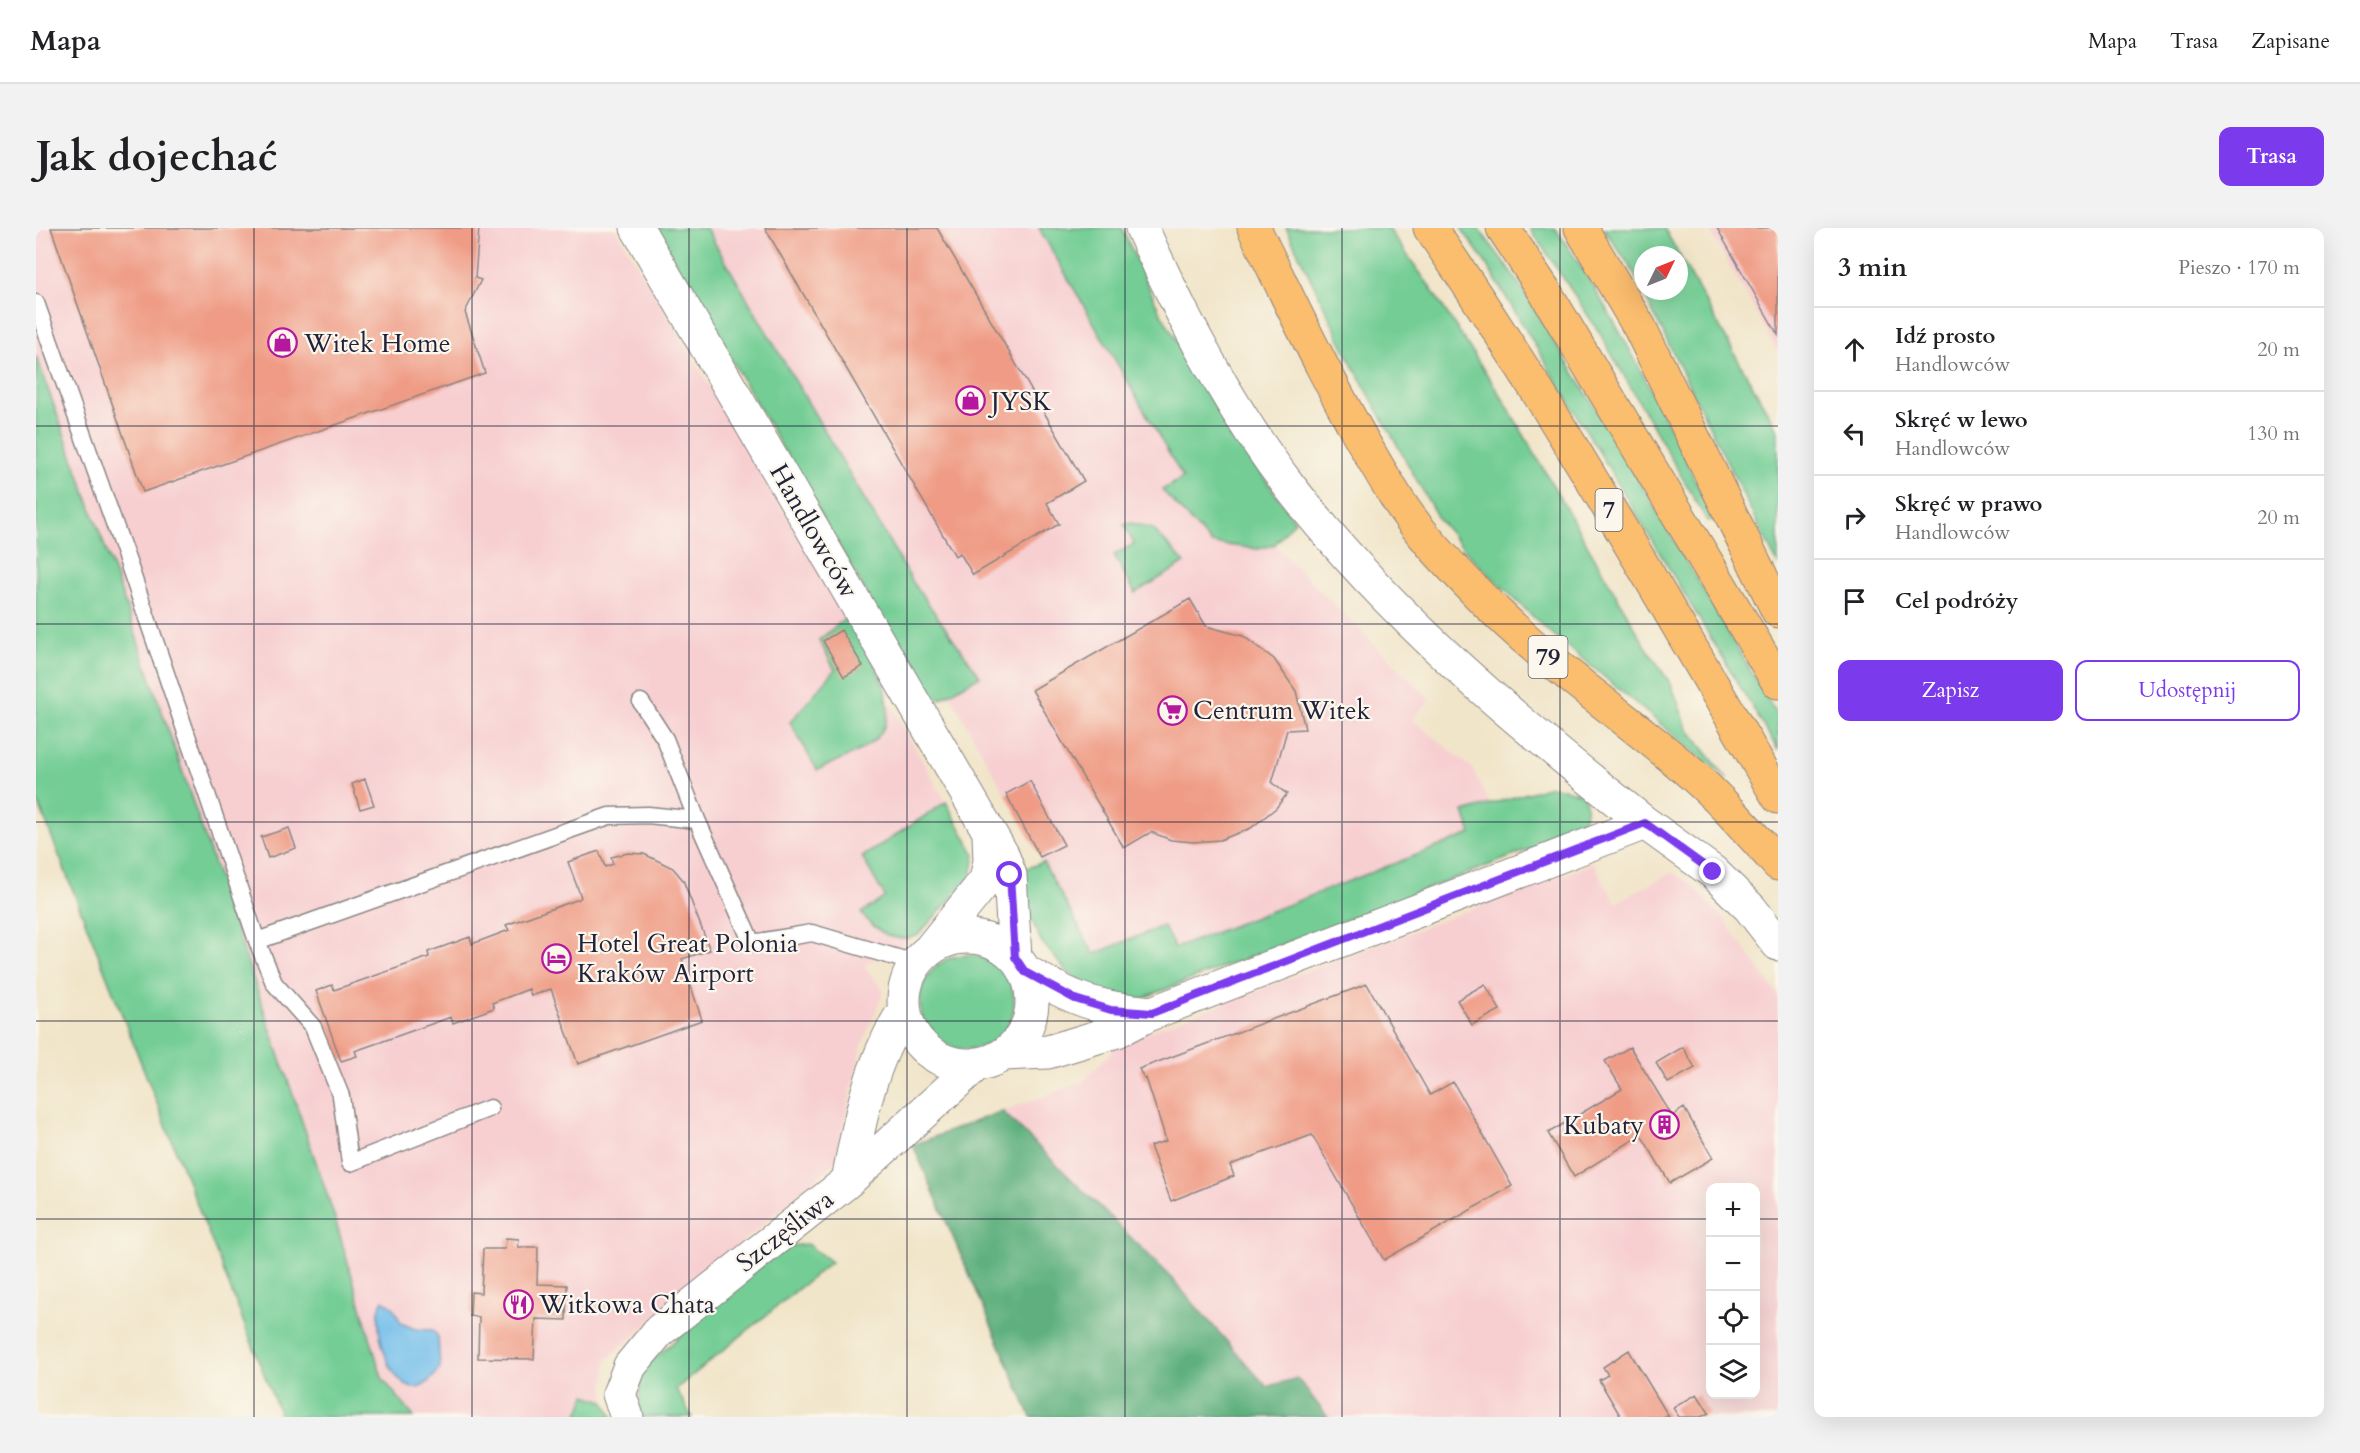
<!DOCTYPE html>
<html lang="pl">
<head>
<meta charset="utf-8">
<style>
  body { margin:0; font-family:Cardo,serif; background:#f2f2f2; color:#202124 }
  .controls { position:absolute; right:18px; bottom:18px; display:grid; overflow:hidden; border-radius:12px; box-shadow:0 6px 24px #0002 }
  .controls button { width:54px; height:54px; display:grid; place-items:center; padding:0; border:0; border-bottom:2px solid #e0e0e0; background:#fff; color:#202124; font:30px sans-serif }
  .compass { position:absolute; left:1598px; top:18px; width:54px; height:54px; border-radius:50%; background:#fff; box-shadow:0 6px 24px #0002; rotate:47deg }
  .stop { position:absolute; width:18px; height:18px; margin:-14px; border:4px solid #7c3aed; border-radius:50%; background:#fff }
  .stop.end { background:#7c3aed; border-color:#fff; box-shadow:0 2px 6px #0008 }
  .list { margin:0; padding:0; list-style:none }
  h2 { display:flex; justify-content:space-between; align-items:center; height:78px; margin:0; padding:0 24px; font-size:26px }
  h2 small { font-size:20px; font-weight:400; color:#757577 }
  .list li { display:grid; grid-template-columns:39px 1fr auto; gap:18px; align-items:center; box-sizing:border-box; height:84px; padding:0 24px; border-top:2px solid #e0e0e0 }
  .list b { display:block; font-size:22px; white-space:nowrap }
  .list p { margin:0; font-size:20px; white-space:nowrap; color:#757577 }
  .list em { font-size:20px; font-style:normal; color:#757577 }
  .actions { display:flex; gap:12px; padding:18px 24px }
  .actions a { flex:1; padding:14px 0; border:2px solid #7c3aed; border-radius:12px; text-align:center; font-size:21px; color:#7c3aed }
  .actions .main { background:#7c3aed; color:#fff }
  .icon { flex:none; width:33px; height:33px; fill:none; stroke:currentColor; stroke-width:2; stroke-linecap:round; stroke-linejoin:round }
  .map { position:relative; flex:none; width:1742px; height:1189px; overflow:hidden; border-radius:12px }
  header { display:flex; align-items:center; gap:36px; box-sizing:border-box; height:84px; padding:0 30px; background:#fff; border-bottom:2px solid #e0e0e0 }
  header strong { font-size:28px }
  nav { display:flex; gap:33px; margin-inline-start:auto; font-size:21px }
  .intro { display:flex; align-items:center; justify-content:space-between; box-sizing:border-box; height:144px; padding:0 36px }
  h1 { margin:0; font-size:42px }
  .button { padding:15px 27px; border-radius:12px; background:#7c3aed; color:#fff; font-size:21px; font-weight:700 }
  main { display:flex; gap:36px; padding:0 36px }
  aside { flex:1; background:#fff; border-radius:12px; box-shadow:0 6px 24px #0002 }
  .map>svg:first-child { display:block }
  .built { fill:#f7cfd1; fill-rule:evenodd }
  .green { fill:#73cd94; stroke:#4a7868; stroke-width:1.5; fill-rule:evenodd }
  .forest { fill:#5eb07e; stroke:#40695c; stroke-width:1.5 }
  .water { fill:#71bdeb; stroke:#4a7093; stroke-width:1.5 }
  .building { fill:#ef9b85 }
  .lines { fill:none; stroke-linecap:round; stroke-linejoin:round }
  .service-casing { stroke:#8a8482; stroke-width:19 }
  .minor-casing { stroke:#8a8482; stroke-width:35 }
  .primary-casing { stroke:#8a8482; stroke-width:35 }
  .motorway-casing { stroke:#8a8482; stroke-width:35 }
  .service { stroke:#fff; stroke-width:16 }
  .minor { stroke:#fff; stroke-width:33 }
  .primary { stroke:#fbbd6e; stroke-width:33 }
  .motorway { stroke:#fbbd6e; stroke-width:33 }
  .route { stroke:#7c3aed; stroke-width:8 }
  .grid { fill:none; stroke:#22223b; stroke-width:1.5; stroke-opacity:0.55 }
  .labels { text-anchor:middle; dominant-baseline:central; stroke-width:4.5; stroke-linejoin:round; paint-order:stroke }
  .shield { fill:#fbf7ec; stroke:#636270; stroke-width:1.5 }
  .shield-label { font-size:24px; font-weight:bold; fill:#22223b }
  .poi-label { font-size:26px; fill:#22223b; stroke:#fbf7ec; text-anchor:start }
  .street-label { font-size:26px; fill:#22223b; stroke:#fbf7ec }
</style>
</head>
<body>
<header>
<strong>Mapa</strong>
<nav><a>Mapa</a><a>Trasa</a><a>Zapisane</a></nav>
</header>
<div class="intro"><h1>Jak dojechać</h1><a class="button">Trasa</a></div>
<main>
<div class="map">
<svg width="1742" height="1189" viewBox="0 0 1742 1189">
  <rect width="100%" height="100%" fill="#fbf7ec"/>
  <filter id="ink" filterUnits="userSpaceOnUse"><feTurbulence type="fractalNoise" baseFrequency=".0167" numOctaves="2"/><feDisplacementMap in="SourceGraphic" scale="12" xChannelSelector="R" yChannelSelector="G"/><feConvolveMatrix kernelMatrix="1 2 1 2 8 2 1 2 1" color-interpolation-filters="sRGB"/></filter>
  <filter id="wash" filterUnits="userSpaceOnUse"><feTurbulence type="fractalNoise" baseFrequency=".008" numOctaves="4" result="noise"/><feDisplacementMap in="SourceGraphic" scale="24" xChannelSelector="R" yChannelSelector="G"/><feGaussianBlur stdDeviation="1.35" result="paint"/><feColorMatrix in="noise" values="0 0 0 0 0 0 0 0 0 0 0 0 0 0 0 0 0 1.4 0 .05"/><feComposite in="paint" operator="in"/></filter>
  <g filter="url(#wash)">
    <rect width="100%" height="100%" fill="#f1e5c9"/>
    <!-- built -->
    <path class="built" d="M0 0H579L811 389 844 447 853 474 935 618 882 707 828 738 848 763 826 817 798 935 570 1132 568 1173 550 1167 540 1189H378L346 1150 297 984 81 352 0 128Z
      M670 0H1003L1147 250 1126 262 1222 321 1238 317 1395 472 1376 491 1436 540 1454 576 1429 584 1435 606 1138 720 1127 698 1058 726 913 465 944 448 878 356Z
      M1672 0H1742V123Z
      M1557 635 1580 675 1636 644 1654 655 1688 691 1742 768V1189H1292L1261 1150 1231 1159 1128 1042 966 883 1047 854 1083 815ZM1674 960H1720V1166H1674Z"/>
    <!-- green -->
    <path class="green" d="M619 0H670L878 356 944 448 904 471 888 465Z
      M1003 0H1086L1124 84 1191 198 1259 293 1238 317 1222 321 1175 315 1126 262 1147 250Z
      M1250 0H1352L1392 56 1470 176 1609 417 1636 458 1651 500 1692 552 1507 398 1437 331 1403 292 1316 136Z
      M1425 0H1442L1474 42 1564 187 1742 489V522L1449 34Z
      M1494 0H1519C1583 91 1631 192 1678 292L1671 293 1563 104Z
      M1567 0H1628L1742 203V337L1594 38ZM1607 27H1643V63H1607Z
      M0 128 81 352 297 984 346 1150 378 1189H245L0 569Z
      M1095 295 1117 301 1149 335 1099 365 1078 327 1098 316 1088 297Z
      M811 389C830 423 879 486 832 517 817 528 798 534 781 542L754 494 799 442 783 412Z
      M1515 558 1548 566C1554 587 1548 590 1534 606L1104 771 1057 762 1030 743 1005 713 990 679 984 643 1007 634 1058 726 1127 698 1139 720 1435 606 1428 584Z
      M910 574 939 627 935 649 882 707C858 717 840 703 825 685L849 669 826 629Z
      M884 774a47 47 0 1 1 94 0a47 47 0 1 1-94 0Z
      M771 1016 795 1034 640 1161 656 1189H603L604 1143 746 1019Z
      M550 1167 568 1173 577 1189H541Z"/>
    <!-- forest -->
    <path class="forest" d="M966 883 1128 1042 1231 1159 1261 1150 1292 1189H995L877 917Z"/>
    <!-- water -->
    <path class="water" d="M347 1072 358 1080 365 1095 379 1101 397 1102 402 1109 404 1141C397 1148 389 1161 378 1160 351 1157 334 1090 347 1072Z"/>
    <g id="blocks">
      <!-- building -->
      <path class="building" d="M15 0H443L439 50 445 52 429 84 449 145 107 264Z
        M729 0H901L1048 253 1011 275 1023 296 937 347 924 325 919 328Z
        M1681 0H1742V107Z
        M1154 371 1170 398 1207 408 1238 431 1260 463 1269 501 1251 502 1236 555 1251 566 1240 580 1215 600 1184 612 1157 614 1135 612 1115 604 1088 620 996 462Z
        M805 402 827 438 808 449 787 413Z
        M329 551 338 577 324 581 316 556Z
        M994 553 1028 617 1004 629 970 566Z
        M253 600 260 620 232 630 225 609Z
        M563 623 569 639 577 636 575 629 592 625 608 626 637 640 647 652 674 722 646 731 666 792 542 836 515 761 495 768 493 761 456 775 458 780 417 795 415 789 319 823 321 828 305 833 280 763 296 757 298 762 393 729 392 724 434 709 436 716 473 702 470 697 543 671 545 669 532 634Z
        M1331 756 1394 867 1417 854 1476 958 1348 1032 1276 907 1194 937 1198 948 1135 973 1114 918 1130 913 1127 902 1110 850 1108 851 1103 841Z
        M1449 756 1464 782 1436 797 1421 772Z
        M1594 819 1636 888 1648 880 1677 930 1634 955 1605 907 1538 949 1512 905 1586 861 1569 833Z
        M1647 819 1659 840 1632 855 1620 835Z
        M470 1010 483 1011 482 1019H502L501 1056 531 1057 530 1092 500 1091 498 1131 442 1130 443 1089 434 1088 435 1064 445 1065 447 1021H469Z
        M1593 1122 1598 1131 1633 1189H1585L1563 1152 1572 1147 1567 1139Z
        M1661 1166 1673 1185 1665 1189H1643L1637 1180Z"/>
    </g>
  </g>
  <g filter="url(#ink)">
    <use href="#blocks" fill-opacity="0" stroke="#8a8482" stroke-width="1.5"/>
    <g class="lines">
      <defs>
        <path id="service" d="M0 75 93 337 221 713 573 588 612 587 661 592 716 715 776 705 879 735
          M605 474 629 511 661 592
          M221 713 238 755 277 799 305 868 314 935 454 880"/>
        <path id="minor" d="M601 0 966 626 974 647 979 729
          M1106 0C1146 90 1194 181 1254 259 1353 388 1482 495 1609 595
          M868 773a64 64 0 1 1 128 0a64 64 0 1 1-128 0Z
          M895 720 950 652 954 633 953 607
          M989 743C1038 772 1060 780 1116 785
          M969 826 1012 824 1081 803 1116 785 1609 595 1677 644 1714 680 1742 716
          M812 953C823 894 834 834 868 783
          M591 1189 583 1166 594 1138 623 1103 812 953 941 836"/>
        <path id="primary" d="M1218 0C1261 89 1307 185 1360 269 1382 305 1413 336 1442 366 1503 429 1577 480 1644 536 1680 566 1711 601 1742 636
          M1545 0 1604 100 1742 383"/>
        <path id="motorway" d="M1394 0C1521 183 1630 378 1742 569
          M1467 0 1508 62 1742 454"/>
      </defs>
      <!-- service casing -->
      <use href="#service" class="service-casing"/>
      <!-- minor casing -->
      <use href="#minor" class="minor-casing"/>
      <!-- primary casing -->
      <use href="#primary" class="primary-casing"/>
      <!-- motorway casing -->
      <use href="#motorway" class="motorway-casing"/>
      <!-- service -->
      <use href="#service" class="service"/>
      <!-- minor -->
      <use href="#minor" class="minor"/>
      <!-- primary -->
      <use href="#primary" class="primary"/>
      <!-- motorway -->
      <use href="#motorway" class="motorway"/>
    </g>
  </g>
  <g class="lines" filter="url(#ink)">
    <!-- route -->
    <path class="route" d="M974 647 979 729 989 744 1039 771 1075 782 1116 785 1609 595 1677 644"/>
  </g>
  <!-- grid -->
  <path class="grid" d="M218 0V1189M436 0V1189M653 0V1189M871 0V1189M1089 0V1189M1306 0V1189M1524 0V1189M0 198H1742M0 396H1742M0 594H1742M0 793H1742M0 991H1674M1720 991H1742"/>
  <!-- icons -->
  <defs>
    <symbol id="shop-ring" viewBox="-11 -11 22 22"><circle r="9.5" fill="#fbf7ec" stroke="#b5179e" stroke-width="1.5"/><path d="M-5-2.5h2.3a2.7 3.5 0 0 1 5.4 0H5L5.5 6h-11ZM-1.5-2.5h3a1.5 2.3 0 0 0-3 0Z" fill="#b5179e"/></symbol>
    <symbol id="supermarket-ring" viewBox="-11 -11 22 22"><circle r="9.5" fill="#fbf7ec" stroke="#b5179e" stroke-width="1.5"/><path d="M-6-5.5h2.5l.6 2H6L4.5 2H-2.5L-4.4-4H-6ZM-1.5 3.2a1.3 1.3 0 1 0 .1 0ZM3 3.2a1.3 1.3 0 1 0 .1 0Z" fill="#b5179e"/></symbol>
    <symbol id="hotel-ring" viewBox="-11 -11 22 22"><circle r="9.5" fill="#fbf7ec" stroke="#b5179e" stroke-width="1.5"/><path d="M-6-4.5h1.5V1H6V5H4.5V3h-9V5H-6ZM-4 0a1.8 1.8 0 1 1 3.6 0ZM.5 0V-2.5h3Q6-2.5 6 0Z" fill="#b5179e"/></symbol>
    <symbol id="building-ring" viewBox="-11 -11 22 22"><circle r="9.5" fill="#fbf7ec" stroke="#b5179e" stroke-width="1.5"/><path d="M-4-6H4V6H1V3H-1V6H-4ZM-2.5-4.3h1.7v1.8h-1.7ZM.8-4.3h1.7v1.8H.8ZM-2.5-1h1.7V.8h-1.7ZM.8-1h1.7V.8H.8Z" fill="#b5179e"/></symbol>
    <symbol id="restaurant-ring" viewBox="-11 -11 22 22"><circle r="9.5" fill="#fbf7ec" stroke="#b5179e" stroke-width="1.5"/><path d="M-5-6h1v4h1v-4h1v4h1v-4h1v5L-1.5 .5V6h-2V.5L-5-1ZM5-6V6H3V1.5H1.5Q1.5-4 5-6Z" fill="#b5179e"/></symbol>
  </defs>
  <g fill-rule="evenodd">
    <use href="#shop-ring" x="230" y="98" width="33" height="33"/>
    <use href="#shop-ring" x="918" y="156" width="33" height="33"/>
    <use href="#supermarket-ring" x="1120" y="466" width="33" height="33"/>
    <use href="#hotel-ring" x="504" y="714" width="33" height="33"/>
    <use href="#building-ring" x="1612" y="880" width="33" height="33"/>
    <use href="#restaurant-ring" x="466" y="1060" width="33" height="33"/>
  </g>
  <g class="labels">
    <!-- shield labels -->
    <g class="shield">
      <rect x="1559.5" y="261" width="27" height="42" rx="4.5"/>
      <rect x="1492.5" y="408" width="39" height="42" rx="4.5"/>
    </g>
    <g class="shield-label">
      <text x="1573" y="282">7</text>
      <text x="1512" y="429">79</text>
    </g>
    <!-- poi labels -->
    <g class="poi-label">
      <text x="268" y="115">Witek Home</text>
      <text x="955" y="173">JYSK</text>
      <text x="1157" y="482">Centrum Witek</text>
      <text x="541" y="715">Hotel Great Polonia<tspan x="541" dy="30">Kraków Airport</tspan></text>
      <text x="1608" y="897" text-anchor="end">Kubaty</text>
      <text x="503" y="1076">Witkowa Chata</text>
    </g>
    <!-- street labels -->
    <g class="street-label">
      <text transform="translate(778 303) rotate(60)">Handlowców</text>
      <text transform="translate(749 1003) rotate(-38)">Szczęśliwa</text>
    </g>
  </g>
</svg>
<div class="controls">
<button>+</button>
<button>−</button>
<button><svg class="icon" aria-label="locate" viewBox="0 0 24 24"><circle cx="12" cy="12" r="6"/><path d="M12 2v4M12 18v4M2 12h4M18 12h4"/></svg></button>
<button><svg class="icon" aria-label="layers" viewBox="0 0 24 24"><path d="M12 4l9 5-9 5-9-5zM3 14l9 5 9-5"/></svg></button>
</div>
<svg class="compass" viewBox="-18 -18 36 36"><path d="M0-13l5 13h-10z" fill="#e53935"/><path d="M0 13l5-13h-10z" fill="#757577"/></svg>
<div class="stop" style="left:974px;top:647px"></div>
<div class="stop end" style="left:1677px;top:644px"></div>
</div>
<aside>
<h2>3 min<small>Pieszo · 170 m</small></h2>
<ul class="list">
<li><svg class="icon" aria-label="ahead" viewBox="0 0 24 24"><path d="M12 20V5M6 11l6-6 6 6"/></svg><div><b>Idź prosto</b><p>Handlowców</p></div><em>20 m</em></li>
<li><svg class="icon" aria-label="left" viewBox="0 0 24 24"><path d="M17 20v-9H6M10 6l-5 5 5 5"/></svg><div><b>Skręć w lewo</b><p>Handlowców</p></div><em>130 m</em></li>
<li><svg class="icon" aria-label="right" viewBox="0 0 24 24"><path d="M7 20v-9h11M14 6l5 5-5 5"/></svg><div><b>Skręć w prawo</b><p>Handlowców</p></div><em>20 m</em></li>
<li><svg class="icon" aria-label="arrive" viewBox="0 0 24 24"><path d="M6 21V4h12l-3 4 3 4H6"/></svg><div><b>Cel podróży</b></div></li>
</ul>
<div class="actions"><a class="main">Zapisz</a><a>Udostępnij</a></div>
</aside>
</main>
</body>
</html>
